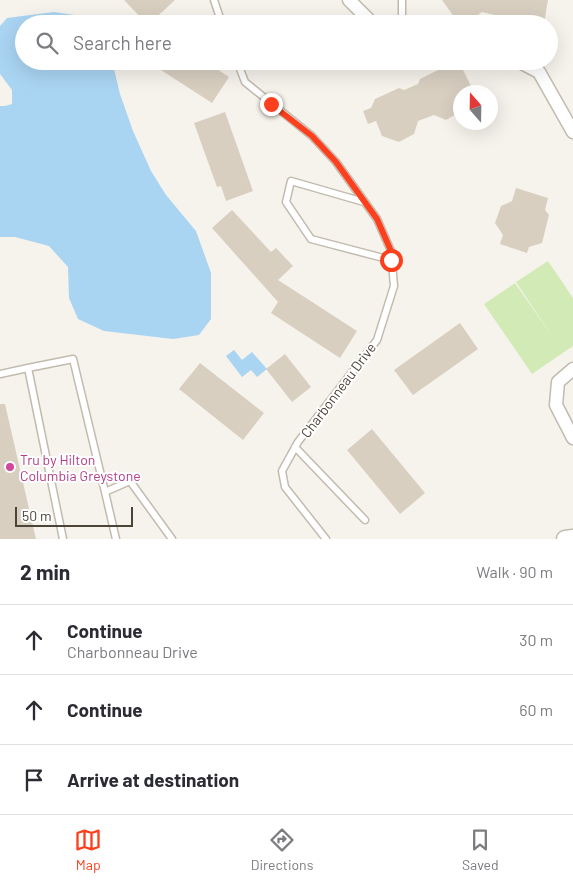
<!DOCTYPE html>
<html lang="en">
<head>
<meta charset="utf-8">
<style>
  body { margin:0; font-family:Barlow,sans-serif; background:#f7f7f7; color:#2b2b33 }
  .compass { position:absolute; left:453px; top:85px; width:45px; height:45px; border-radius:50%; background:#fff; box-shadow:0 5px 20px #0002; rotate:340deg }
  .scale { position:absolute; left:15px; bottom:12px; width:118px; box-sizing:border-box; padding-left:5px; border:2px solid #4b4439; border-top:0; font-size:14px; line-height:18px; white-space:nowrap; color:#4b4439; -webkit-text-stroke:4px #fff; paint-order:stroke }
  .stop { position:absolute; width:15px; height:15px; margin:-11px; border:4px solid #fc3f1d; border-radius:50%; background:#fff }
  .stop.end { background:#fc3f1d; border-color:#fff; box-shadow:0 1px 5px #0008 }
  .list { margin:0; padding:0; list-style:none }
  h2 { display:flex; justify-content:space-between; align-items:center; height:65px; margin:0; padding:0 20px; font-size:21px }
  h2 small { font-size:16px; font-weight:400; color:#7c7c81 }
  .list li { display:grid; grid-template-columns:32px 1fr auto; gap:15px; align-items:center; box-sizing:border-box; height:70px; padding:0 20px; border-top:1px solid #e1e1e2 }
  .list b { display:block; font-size:19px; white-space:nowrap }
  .list p { margin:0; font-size:16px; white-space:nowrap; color:#7c7c81 }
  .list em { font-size:16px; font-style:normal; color:#7c7c81 }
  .icon { flex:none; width:28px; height:28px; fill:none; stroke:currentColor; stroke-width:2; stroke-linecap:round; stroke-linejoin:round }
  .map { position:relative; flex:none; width:573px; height:539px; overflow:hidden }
  .search { position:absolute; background:#fff; box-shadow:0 5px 20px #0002; left:15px; right:15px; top:15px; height:55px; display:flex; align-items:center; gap:12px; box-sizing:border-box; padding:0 18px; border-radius:28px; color:#7c7c81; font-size:19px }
  .sheet { height:275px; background:#fff }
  nav { display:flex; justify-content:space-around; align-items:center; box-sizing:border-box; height:70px; border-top:1px solid #e1e1e2; background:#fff; font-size:14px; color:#7c7c81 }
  nav a { display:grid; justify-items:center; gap:2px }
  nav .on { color:#fc3f1d }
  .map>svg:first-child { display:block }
  .green { fill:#d2eab5 }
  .water { fill:#a9d4f2 }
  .building { fill:#d8cfc1 }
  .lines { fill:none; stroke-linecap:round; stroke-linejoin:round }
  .service-casing { stroke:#c2bbae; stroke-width:9 }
  .minor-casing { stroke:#c2bbae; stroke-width:15 }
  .tertiary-casing { stroke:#c2bbae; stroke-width:19 }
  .service { stroke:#fff; stroke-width:6 }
  .minor { stroke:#fff; stroke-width:12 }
  .tertiary { stroke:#fff; stroke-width:16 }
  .route { stroke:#fc3f1d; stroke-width:6 }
  .hotel-dot { fill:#d1479c; stroke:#fff; stroke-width:2 }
  .labels { text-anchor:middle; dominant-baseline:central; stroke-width:4; stroke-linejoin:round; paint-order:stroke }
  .street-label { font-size:14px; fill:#4b4439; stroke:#fff }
  .hotel-label { font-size:14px; fill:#b23c85; stroke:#fff; text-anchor:start }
</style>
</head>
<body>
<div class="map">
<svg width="573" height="539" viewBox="0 0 573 539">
  <rect width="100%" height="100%" fill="#f6f3ec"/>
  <!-- green -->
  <path class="green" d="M548 261 573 298V346L532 374 484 304 515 283 554 339 516 282Z"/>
  <!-- water -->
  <path class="water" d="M54 12 88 17 94 24H24V61H112L120 94 133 131 151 171 166 195 196 231 211 273V319L199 335 173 339 104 331 78 319 69 298 68 267 49 246 15 237H0V106H5L12 104V90L0 74V26L7 18Z
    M234 350 242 360 252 352 267 369 257 377 251 370 242 377 226 356Z"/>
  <!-- building -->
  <path class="building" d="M124 0H175L149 24H147Z
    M442 0H548L544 23 533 21 530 24H503L499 16 482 12 471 20 455 18Z
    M147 61H205L229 77 212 103Z
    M460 64 474 92H460V112L446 120 434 115 418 121 414 134 399 142 382 136 376 121 368 124 363 111 371 108 375 99 399 88 404 90 418 84 420 79 444 67 449 70Z
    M225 112 253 191 226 201 221 186 217 187 194 123Z
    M516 188 548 198 545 210 549 215 542 243 529 247 527 253 500 244 503 235 495 223 501 206 512 201Z
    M232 210 271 252 276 248 293 266 278 280 357 331 340 358 271 313 278 302 212 228Z
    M460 323 478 349 413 395 394 370Z
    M285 354 311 387 292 402 266 369Z
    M200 363 264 413 243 440 179 389Z
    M0 404H5L36 539H0Z
    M372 429 425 493 400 514 347 450Z"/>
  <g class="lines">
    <defs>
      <path id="service" d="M214 0 222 24
        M402 24V0
        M237 61 245 82 312 136 336 162 377 219 391 251 394 286 377 340 298 442 282 471 285 487 326 539
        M364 202 291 181 286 202 311 239 391 260
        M28 368 73 359 105 492
        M0 374 28 368 63 539
        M295 447 365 520
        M116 539 105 492 130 481 172 539"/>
      <path id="minor" d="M349 0 372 23 375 24
        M518 61 539 72 573 132
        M573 369 558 382 556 405 573 438"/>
      <path id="tertiary" d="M565 539 573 538"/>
    </defs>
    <!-- service casing -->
    <use href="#service" class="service-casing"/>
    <!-- minor casing -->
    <use href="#minor" class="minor-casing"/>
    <!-- tertiary casing -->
    <use href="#tertiary" class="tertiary-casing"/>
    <!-- service -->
    <use href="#service" class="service"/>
    <!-- minor -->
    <use href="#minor" class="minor"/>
    <!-- tertiary -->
    <use href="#tertiary" class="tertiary"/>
  </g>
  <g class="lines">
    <!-- route -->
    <path class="route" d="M271 104 312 136 336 162 377 219 391 251V260"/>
  </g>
  <!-- markers -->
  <circle class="hotel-dot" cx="10" cy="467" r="5"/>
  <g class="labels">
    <!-- street labels -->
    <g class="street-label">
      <text transform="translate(338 390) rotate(-53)">Charbonneau Drive</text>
    </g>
    <!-- hotel labels -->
    <g class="hotel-label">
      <text x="20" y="459">Tru by Hilton<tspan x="20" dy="16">Columbia Greystone</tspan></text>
    </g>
  </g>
</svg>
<svg class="compass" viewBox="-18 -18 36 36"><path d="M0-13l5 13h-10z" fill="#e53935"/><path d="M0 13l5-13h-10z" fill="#7c7c81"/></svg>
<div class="scale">50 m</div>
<div class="stop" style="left:391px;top:260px"></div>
<div class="stop end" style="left:271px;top:104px"></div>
<div class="search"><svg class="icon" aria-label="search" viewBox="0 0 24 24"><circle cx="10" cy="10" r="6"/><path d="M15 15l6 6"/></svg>Search here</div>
</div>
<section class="sheet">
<h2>2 min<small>Walk · 90 m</small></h2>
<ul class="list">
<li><svg class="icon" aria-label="ahead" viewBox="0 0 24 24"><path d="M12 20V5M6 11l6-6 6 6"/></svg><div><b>Continue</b><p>Charbonneau Drive</p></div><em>30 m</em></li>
<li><svg class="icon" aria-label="ahead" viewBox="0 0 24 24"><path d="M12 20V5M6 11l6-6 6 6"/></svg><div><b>Continue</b></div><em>60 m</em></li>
<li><svg class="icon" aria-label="arrive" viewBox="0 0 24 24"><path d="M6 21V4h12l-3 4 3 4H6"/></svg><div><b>Arrive at destination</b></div></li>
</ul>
</section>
<nav>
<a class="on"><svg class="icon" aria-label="map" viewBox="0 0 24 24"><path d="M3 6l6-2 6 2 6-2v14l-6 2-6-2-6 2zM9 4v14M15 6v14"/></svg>Map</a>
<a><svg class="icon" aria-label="directions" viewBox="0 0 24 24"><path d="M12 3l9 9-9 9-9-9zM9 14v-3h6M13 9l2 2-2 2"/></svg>Directions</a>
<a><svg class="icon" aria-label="saved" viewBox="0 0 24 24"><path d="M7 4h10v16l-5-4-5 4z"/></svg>Saved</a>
</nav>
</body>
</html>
